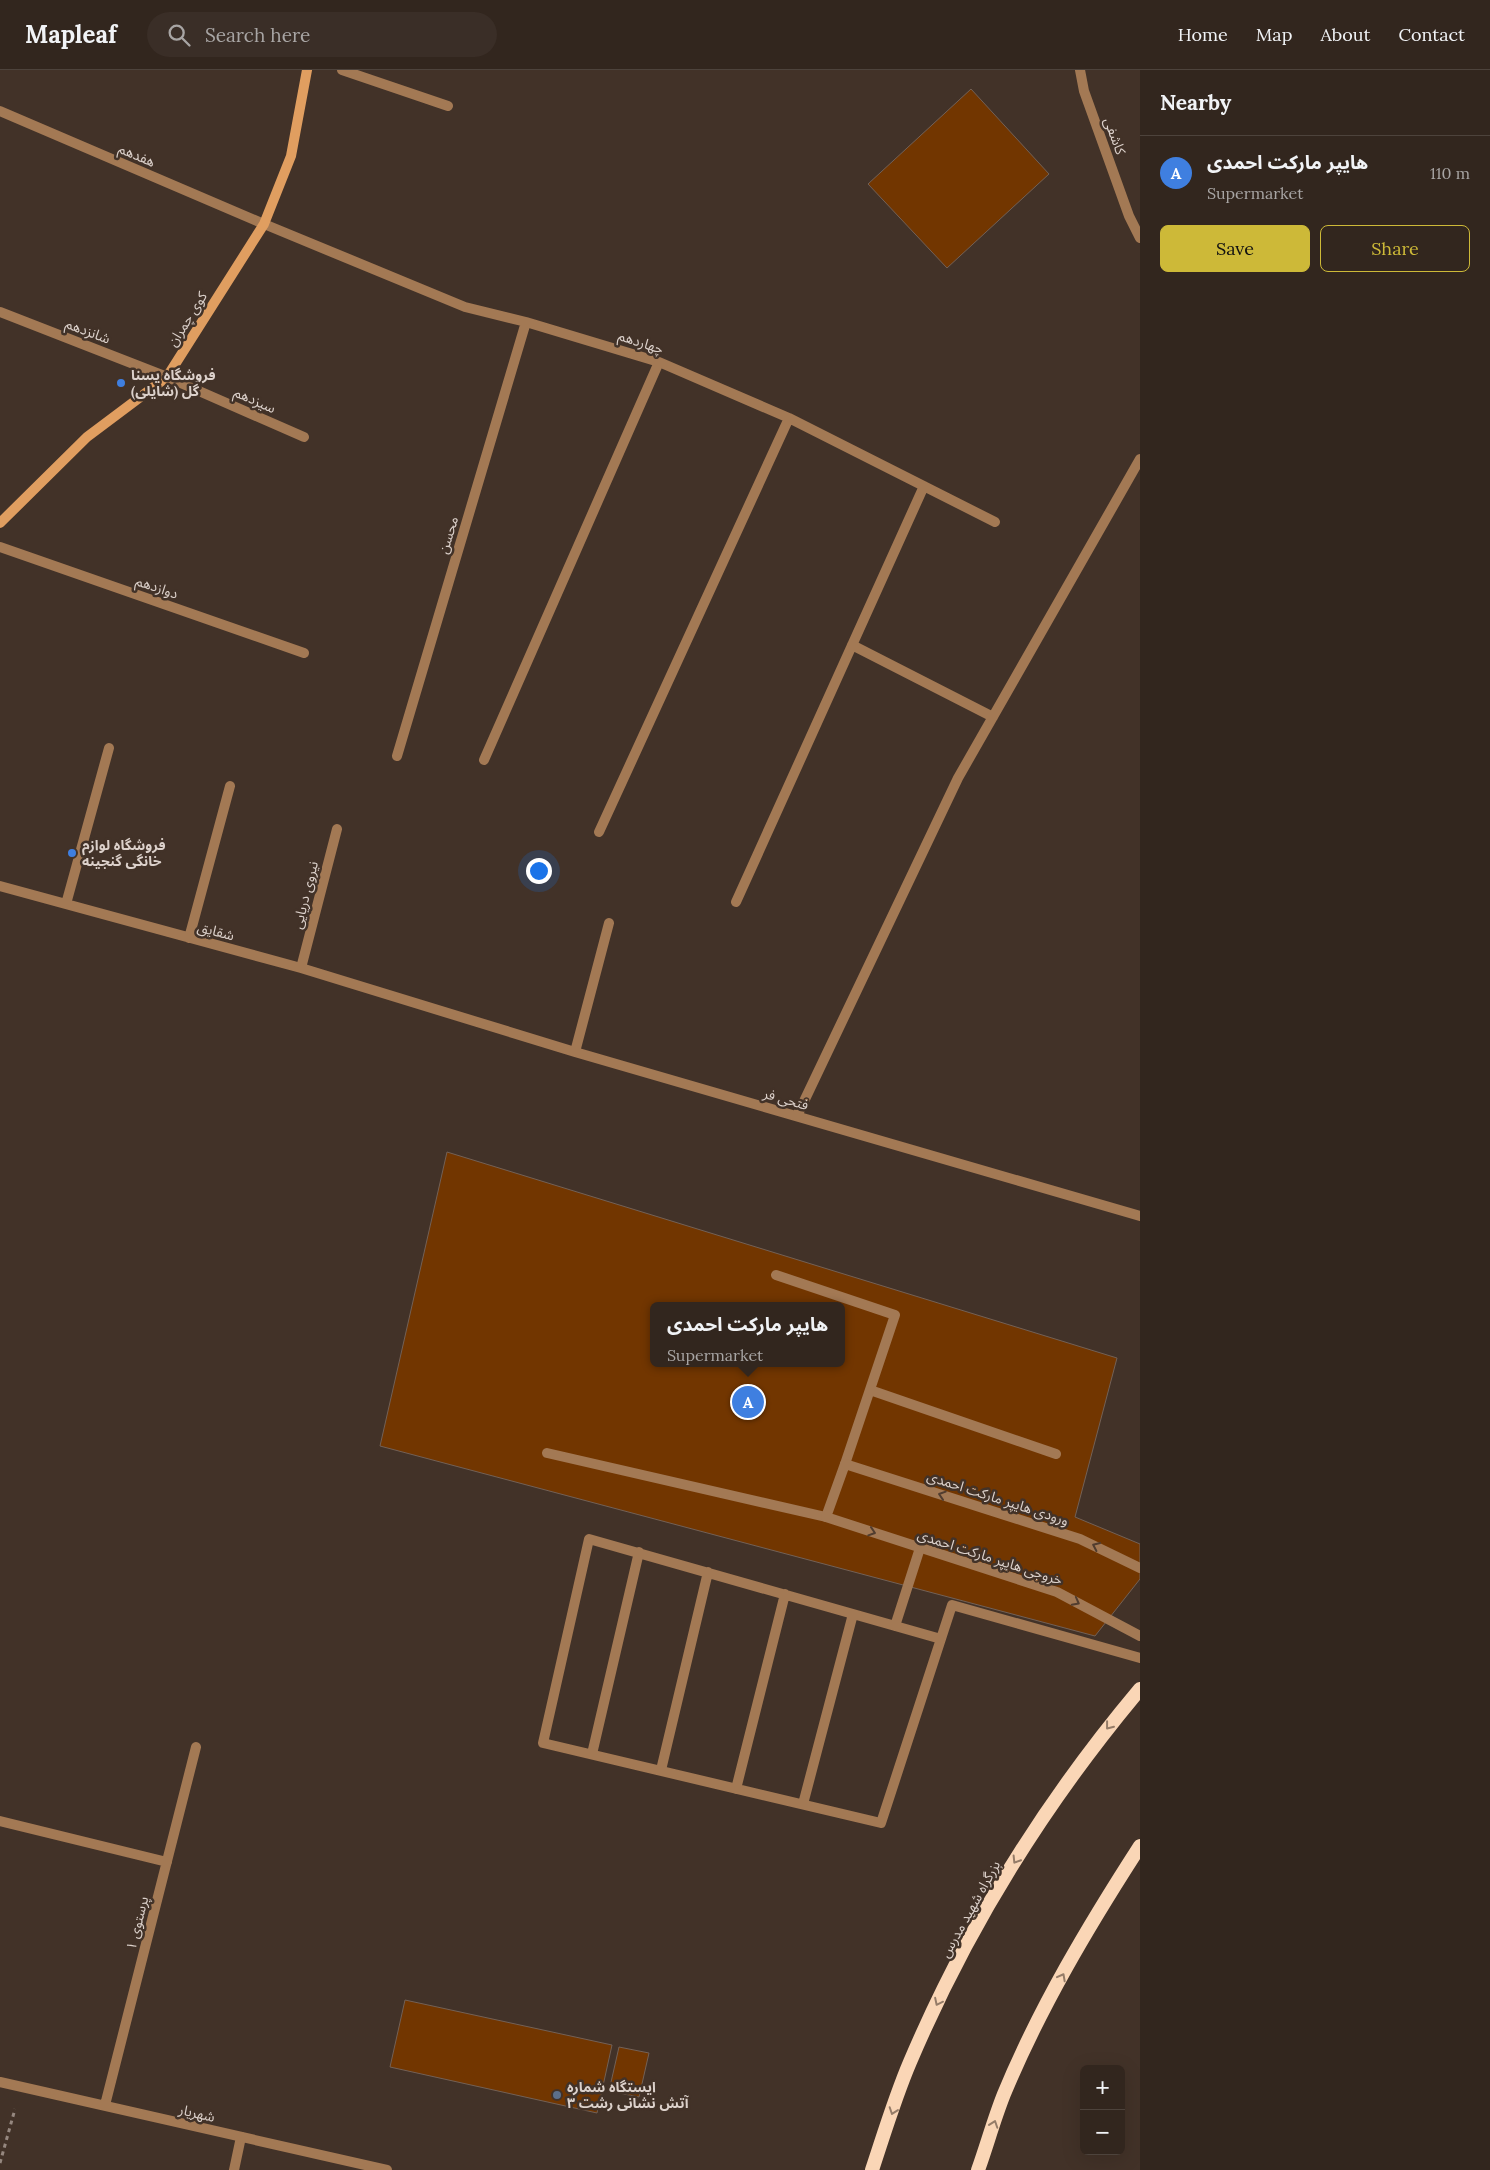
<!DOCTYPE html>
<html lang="en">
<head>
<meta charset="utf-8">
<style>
  body { margin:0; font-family:Lora,"Noto Sans Arabic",serif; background:#3a2e27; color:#f1f3f6 }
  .controls { position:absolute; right:15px; bottom:15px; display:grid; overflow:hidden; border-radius:8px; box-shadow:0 5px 20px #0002 }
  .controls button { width:45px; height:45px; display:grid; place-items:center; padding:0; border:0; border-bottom:1px solid #4d433c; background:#32261e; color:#f1f3f6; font:25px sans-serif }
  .you { position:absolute; left:538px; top:800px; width:18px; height:18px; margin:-12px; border:4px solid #fff; border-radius:50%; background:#1a73e8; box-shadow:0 0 0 8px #1a73e833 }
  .badge { display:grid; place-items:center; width:32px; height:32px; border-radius:50%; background:#cdb938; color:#fff; font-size:16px; font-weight:700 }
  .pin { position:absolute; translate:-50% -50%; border:2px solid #fff; box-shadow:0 1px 5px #0006 }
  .popup { position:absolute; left:650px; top:1232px; width:195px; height:65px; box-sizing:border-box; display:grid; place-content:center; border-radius:8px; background:#32261e; filter:drop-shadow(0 1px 4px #0005); font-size:16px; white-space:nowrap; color:#a8a5a4 }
  .popup b { font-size:19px; color:#f1f3f6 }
  .popup::after { content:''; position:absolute; left:50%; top:100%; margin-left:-10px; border:10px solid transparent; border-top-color:#32261e }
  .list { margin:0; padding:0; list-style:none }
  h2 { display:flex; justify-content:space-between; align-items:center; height:65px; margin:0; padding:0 20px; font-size:21px }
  h2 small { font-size:16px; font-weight:400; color:#a8a5a4 }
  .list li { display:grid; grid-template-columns:32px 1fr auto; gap:15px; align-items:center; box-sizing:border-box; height:75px; padding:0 20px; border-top:1px solid #4d433c }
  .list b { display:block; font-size:19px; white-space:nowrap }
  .list p { margin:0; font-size:16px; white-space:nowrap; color:#a8a5a4 }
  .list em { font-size:16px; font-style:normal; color:#a8a5a4 }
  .actions { display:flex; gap:10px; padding:15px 20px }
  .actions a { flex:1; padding:11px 0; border:1px solid #cdb938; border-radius:8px; text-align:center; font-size:18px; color:#cdb938 }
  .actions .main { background:#cdb938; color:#111 }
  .icon { flex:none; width:28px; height:28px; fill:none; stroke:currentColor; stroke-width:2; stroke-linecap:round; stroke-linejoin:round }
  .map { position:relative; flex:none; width:1140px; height:2100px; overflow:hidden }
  header { display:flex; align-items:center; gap:30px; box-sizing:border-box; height:70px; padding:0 25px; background:#32261e; border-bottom:1px solid #4d433c }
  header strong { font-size:24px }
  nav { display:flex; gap:28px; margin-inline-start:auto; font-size:18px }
  .search { width:350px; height:45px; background:#3a2e27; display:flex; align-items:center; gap:12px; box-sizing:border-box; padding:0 18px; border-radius:28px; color:#a8a5a4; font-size:19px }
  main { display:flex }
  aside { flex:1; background:#32261e }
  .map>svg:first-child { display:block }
  .building { fill:#723600; stroke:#736156; fill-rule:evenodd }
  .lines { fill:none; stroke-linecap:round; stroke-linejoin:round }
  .path { stroke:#95877f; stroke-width:3; stroke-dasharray:4 4; stroke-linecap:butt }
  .service { stroke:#a37954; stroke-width:10 }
  .minor { stroke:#a37954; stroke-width:10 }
  .tertiary { stroke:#a37954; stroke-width:10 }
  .secondary { stroke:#e09e60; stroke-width:10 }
  .trunk { stroke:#fad6b6; stroke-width:14 }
  .oneway { stroke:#513d2f }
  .oneway2 { stroke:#957c68 }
  .shop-dot { fill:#3f7fe0; stroke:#423228; stroke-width:2 }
  .service-dot { fill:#5c6f8a; stroke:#423228; stroke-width:2 }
  .labels { text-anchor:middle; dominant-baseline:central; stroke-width:5; stroke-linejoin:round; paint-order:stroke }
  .street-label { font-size:14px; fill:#dcd1cb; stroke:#423228 }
  .poi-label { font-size:14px; font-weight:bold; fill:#dcd1cb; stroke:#423228; text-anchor:start }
</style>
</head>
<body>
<header>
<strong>Mapleaf</strong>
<div class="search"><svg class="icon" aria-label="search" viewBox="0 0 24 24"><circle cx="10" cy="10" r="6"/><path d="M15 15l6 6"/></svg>Search here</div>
<nav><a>Home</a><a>Map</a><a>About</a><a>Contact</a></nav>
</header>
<main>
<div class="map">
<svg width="1140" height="2100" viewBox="0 0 1140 2100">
  <rect width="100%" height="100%" fill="#423228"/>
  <!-- building -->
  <path class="building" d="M971 19 1049 104 947 198 868 114Z
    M447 1082 1117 1288 1075 1447 1140 1474V1509L1095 1566 380 1376ZM654 1236H842V1293H654Z
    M405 1930 612 1975 597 2043 390 1997Z
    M619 1977 649 1983 639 2027 609 2021Z"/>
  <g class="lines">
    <!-- path -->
    <path class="path" d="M0 2093 15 2039"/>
    <!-- service -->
    <path class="service" d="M776 1205 895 1245 845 1394
      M870 1320 1056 1384
      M547 1383 826 1447
      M895 1556 920 1478
      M941 1569 589 1469 543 1673 881 1753 952 1535 1140 1588
      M592 1684 639 1482
      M661 1700 708 1502
      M736 1719 785 1524
      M803 1734 853 1544
      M234 2100 241 2067"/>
    <!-- minor -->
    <path class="minor" d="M342 0 448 36
      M0 41 264 154 465 237 526 252 659 292 789 348 995 452
      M0 242 167 307 304 367
      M0 477 304 583
      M852 575 993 647
      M397 686 526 252
      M484 690 659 292
      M599 762 789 348
      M0 816 301 898 575 982 1140 1146
      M736 832 924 416
      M66 834 109 678
      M189 868 230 716
      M301 898 337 759
      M575 982 609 853
      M797 1046 958 708 1140 389
      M1140 1498 1080 1469 845 1394 826 1447 1057 1522 1140 1566
      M0 1751 167 1792
      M0 2012 387 2100
      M105 2035 196 1677"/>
    <!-- tertiary -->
    <path class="tertiary" d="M1080 0 1084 21 1129 146 1140 168"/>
    <!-- secondary -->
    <path class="secondary" d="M0 453 87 367 167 307 264 154 291 86 307 0"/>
    <!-- trunk -->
    <path class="trunk" d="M872 2100C884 2064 895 2027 910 1992 967 1858 1046 1731 1140 1619
      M978 2100C987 2075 994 2049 1004 2024 1040 1937 1089 1855 1140 1776"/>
  </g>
  <!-- one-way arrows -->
  <defs><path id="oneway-chevron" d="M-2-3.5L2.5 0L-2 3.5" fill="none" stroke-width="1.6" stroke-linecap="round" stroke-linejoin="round" transform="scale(1.25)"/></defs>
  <g class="oneway">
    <use href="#oneway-chevron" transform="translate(942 1425) rotate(-162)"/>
    <use href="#oneway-chevron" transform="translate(872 1462) rotate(18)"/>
    <use href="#oneway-chevron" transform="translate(1096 1476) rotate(-155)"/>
    <use href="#oneway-chevron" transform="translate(1076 1532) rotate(28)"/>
  </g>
  <g class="oneway2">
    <use href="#oneway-chevron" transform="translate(1109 1656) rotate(128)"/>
    <use href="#oneway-chevron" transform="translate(1016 1790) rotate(122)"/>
    <use href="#oneway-chevron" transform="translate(1062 1907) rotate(-62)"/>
    <use href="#oneway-chevron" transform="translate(938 1932) rotate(116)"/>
    <use href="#oneway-chevron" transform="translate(893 2041) rotate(109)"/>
    <use href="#oneway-chevron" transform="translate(994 2054) rotate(-71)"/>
  </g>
  <!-- markers -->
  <g class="shop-dot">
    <circle cx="121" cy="313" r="5"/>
    <circle cx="72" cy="783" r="5"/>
  </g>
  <circle class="service-dot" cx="557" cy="2025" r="5"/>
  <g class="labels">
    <!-- street labels -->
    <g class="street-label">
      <text transform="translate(1115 66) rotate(70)">کاشفی</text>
      <text transform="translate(137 85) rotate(23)">هفدهم</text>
      <text transform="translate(187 249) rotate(-58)">کوی چمران</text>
      <text transform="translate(88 261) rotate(21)">شانزدهم</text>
      <text transform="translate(641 272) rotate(18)">چهاردهم</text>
      <text transform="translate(255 330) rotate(24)">سیزدهم</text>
      <text transform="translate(448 465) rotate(-73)">محسن</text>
      <text transform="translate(157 517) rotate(19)">دوازدهم</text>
      <text transform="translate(305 825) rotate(-76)">نیروی دریایی</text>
      <text transform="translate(216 861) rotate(15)">شقایق</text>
      <text transform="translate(786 1029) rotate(16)">فتحی فر</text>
      <text transform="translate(998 1428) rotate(18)">ورودی هایپر مارکت احمدی</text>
      <text transform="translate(990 1487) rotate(18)">خروجی هایپر مارکت احمدی</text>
      <text transform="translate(970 1839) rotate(-61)">بزرگراه شهید مدرس</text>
      <text transform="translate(137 1853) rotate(-76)">پرستوی ۱</text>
      <text transform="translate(197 2043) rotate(13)">شهریار</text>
    </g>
    <!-- poi labels -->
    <g class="poi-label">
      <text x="131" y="305">فروشگاه یسنا<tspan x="131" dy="16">گل (شایلی)</tspan></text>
      <text x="82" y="775">فروشگاه لوازم<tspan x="82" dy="16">خانگی گنجینه</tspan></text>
      <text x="567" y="2017">ایستگاه شماره<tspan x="567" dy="16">۳ آتش نشانی رشت</tspan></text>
    </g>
  </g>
</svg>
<div class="controls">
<button>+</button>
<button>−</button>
</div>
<div class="you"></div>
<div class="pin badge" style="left:748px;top:1332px;background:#3f7fe0">A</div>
<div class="popup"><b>هایپر مارکت احمدی</b>Supermarket</div>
</div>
<aside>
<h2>Nearby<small></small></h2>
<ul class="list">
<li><span class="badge" style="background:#3f7fe0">A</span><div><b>هایپر مارکت احمدی</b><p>Supermarket</p></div><em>110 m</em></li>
</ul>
<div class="actions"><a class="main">Save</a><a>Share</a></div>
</aside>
</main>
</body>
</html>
